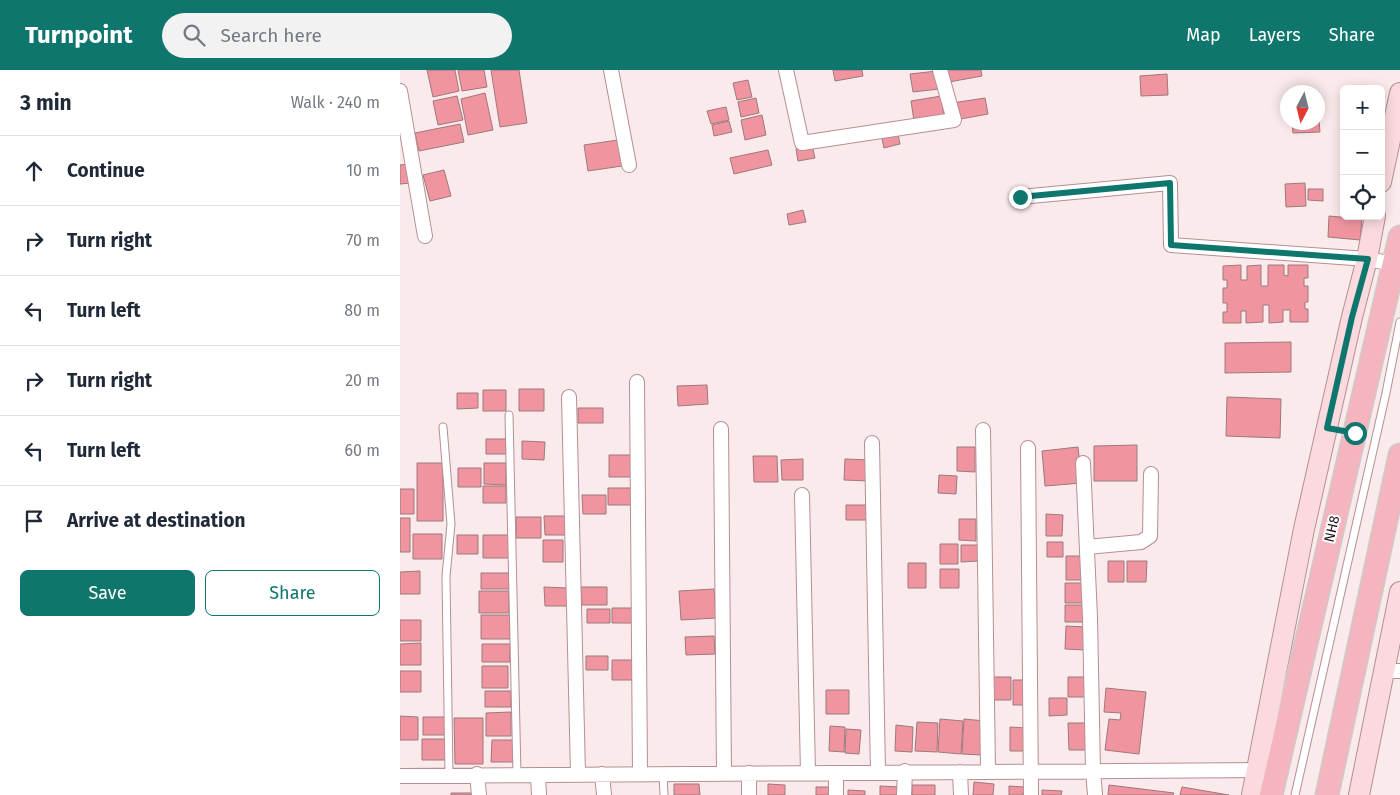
<!DOCTYPE html>
<html lang="en">
<head>
<meta charset="utf-8">
<style>
  body { margin:0; font-family:"Fira Sans",sans-serif; background:#f2f2f3; color:#1f2937 }
  .controls { position:absolute; right:15px; top:15px; display:grid; overflow:hidden; border-radius:8px; box-shadow:0 2px 12px #0003 }
  .controls button { width:45px; height:45px; display:grid; place-items:center; padding:0; border:0; border-bottom:1px solid #e0e1e3; background:#fff; color:#1f2937; font:25px sans-serif }
  .compass { position:absolute; left:880px; top:15px; width:45px; height:45px; border-radius:50%; background:#fff; box-shadow:0 2px 12px #0003; rotate:187deg }
  .stop { position:absolute; width:15px; height:15px; margin:-11px; border:4px solid #0f766e; border-radius:50%; background:#fff }
  .stop.end { background:#0f766e; border-color:#fff; box-shadow:0 1px 5px #0008 }
  .list { margin:0; padding:0; list-style:none }
  h2 { display:flex; justify-content:space-between; align-items:center; height:65px; margin:0; padding:0 20px; font-size:21px }
  h2 small { font-size:16px; font-weight:400; color:#747a83 }
  .list li { display:grid; grid-template-columns:32px 1fr auto; gap:15px; align-items:center; box-sizing:border-box; height:70px; padding:0 20px; border-top:1px solid #e0e1e3 }
  .list b { display:block; font-size:19px; white-space:nowrap }
  .list em { font-size:16px; font-style:normal; color:#747a83 }
  .actions { display:flex; gap:10px; padding:15px 20px }
  .actions a { flex:1; padding:11px 0; border:1px solid #0f766e; border-radius:8px; text-align:center; font-size:18px; color:#0f766e }
  .actions .main { background:#0f766e; color:#fff }
  .icon { flex:none; width:28px; height:28px; fill:none; stroke:currentColor; stroke-width:2; stroke-linecap:round; stroke-linejoin:round }
  .map { position:relative; flex:none; width:1000px; height:725px; overflow:hidden }
  header { display:flex; align-items:center; gap:30px; box-sizing:border-box; height:70px; padding:0 25px; background:#0f766e; color:#fff }
  header strong { font-size:24px }
  nav { display:flex; gap:28px; margin-inline-start:auto; font-size:18px }
  .search { width:350px; height:45px; background:#f2f2f3; display:flex; align-items:center; gap:12px; box-sizing:border-box; padding:0 18px; border-radius:28px; color:#747a83; font-size:19px }
  main { display:flex }
  aside { flex:1; background:#fff }
  .map>svg:first-child { display:block }
  .building { fill:#f095a0; stroke:#9d787c }
  .lines { fill:none; stroke-linecap:round; stroke-linejoin:round }
  .lane-casing { stroke:#b58f93; stroke-width:9 }
  .street-casing { stroke:#b58f93; stroke-width:16 }
  .secondary-casing { stroke:#b58f93; stroke-width:22 }
  .primary-casing { stroke:#cdcacb; stroke-width:25 }
  .lane { stroke:#fff; stroke-width:7 }
  .street { stroke:#fff; stroke-width:14 }
  .secondary { stroke:#fadadf; stroke-width:20 }
  .primary { stroke:#f4b5be; stroke-width:22 }
  .route { stroke:#0f766e; stroke-width:6 }
  .labels { text-anchor:middle; dominant-baseline:central; stroke-width:4; stroke-linejoin:round; paint-order:stroke }
  .street-label { font-size:14px; fill:#1d1011; stroke:#fff }
</style>
</head>
<body>
<header>
<strong>Turnpoint</strong>
<div class="search"><svg class="icon" aria-label="search" viewBox="0 0 24 24"><circle cx="10" cy="10" r="6"/><path d="M15 15l6 6"/></svg>Search here</div>
<nav><a>Map</a><a>Layers</a><a>Share</a></nav>
</header>
<main>
<aside>
<h2>3 min<small>Walk · 240 m</small></h2>
<ul class="list">
<li><svg class="icon" aria-label="ahead" viewBox="0 0 24 24"><path d="M12 20V5M6 11l6-6 6 6"/></svg><div><b>Continue</b></div><em>10 m</em></li>
<li><svg class="icon" aria-label="right" viewBox="0 0 24 24"><path d="M7 20v-9h11M14 6l5 5-5 5"/></svg><div><b>Turn right</b></div><em>70 m</em></li>
<li><svg class="icon" aria-label="left" viewBox="0 0 24 24"><path d="M17 20v-9H6M10 6l-5 5 5 5"/></svg><div><b>Turn left</b></div><em>80 m</em></li>
<li><svg class="icon" aria-label="right" viewBox="0 0 24 24"><path d="M7 20v-9h11M14 6l5 5-5 5"/></svg><div><b>Turn right</b></div><em>20 m</em></li>
<li><svg class="icon" aria-label="left" viewBox="0 0 24 24"><path d="M17 20v-9H6M10 6l-5 5 5 5"/></svg><div><b>Turn left</b></div><em>60 m</em></li>
<li><svg class="icon" aria-label="arrive" viewBox="0 0 24 24"><path d="M6 21V4h12l-3 4 3 4H6"/></svg><div><b>Arrive at destination</b></div></li>
</ul>
<div class="actions"><a class="main">Save</a><a>Share</a></div>
</aside>
<div class="map">
<svg width="1000" height="725" viewBox="0 0 1000 725">
  <rect width="100%" height="100%" fill="#fbeaeb"/>
  <!-- building -->
  <path class="building" d="M27 0H55L59 21 33 27Z
    M58 0H84L87 17 62 21Z
    M91 0H119L127 53 100 57Z
    M433 0H462L463 6 435 11Z
    M546 0H581L582 6 549 12Z
    M537 1 539 19 513 22 510 4Z
    M767 4 768 25 741 26 740 6Z
    M348 10 352 27 337 30 333 13Z
    M85 23 93 60 68 65 61 29Z
    M57 26 63 50 38 55 33 31Z
    M541 26 544 47 514 51 511 31Z
    M356 28 359 43 341 47 338 32Z
    M585 28 588 44 555 50 552 33Z
    M918 30H923V42H918Z
    M326 37 329 50 311 54 307 41Z
    M362 45 366 65 345 70 341 50Z
    M918 50H919L920 62 893 63 892 52H918Z
    M329 51 332 62 314 66 312 55Z
    M60 54 64 72 19 81 15 63Z
    M497 60 500 74 484 78 481 64Z
    M218 70 222 96 188 101 184 75Z
    M412 75 415 88 398 91 396 79Z
    M368 80 372 95 334 104 330 88Z
    M8 94 11 113 0 114V95Z
    M44 100 51 126 30 131 23 105Z
    M905 113 906 136 886 137 885 114Z
    M908 119H923V131L908 130Z
    M403 140 406 152 389 155 387 144Z
    M929 146 962 149 960 170 928 167Z
    M841 195V210H847V196L861 195V216H868V195H884V205L888 206V195H908V208H904V216H908V232H905V239H908V252H890V240H883V252L869 253V235H863V252L846 253V241H841V253H823V242H827V233H823V218H827V210H823V196Z
    M891 272V302L825 303V273Z
    M307 315 308 334 278 336 277 316Z
    M119 319H144V341H119Z
    M83 320H106V341H83Z
    M57 323H78V338L57 339Z
    M827 327 881 329 880 368 826 366Z
    M178 338H203V353H178Z
    M86 369H106V384H86Z
    M122 371 145 372 144 390 122 389Z
    M737 375V411H694V376Z
    M557 377H575V402L557 401Z
    M678 377 682 413 645 416 642 381Z
    M209 385H231V407H209Z
    M353 386H377L378 412H354Z
    M403 389V410H382L381 390Z
    M445 389 470 390 469 411 444 410Z
    M17 393H43V451H17Z
    M84 393H106V415L84 414Z
    M58 398H81V417H58Z
    M539 405 557 406 556 424 538 423Z
    M83 416H106V433H83Z
    M208 418H232V435H208Z
    M0 419H14V444H0Z
    M182 425H206V444H183Z
    M446 435H470V450H446Z
    M646 444 663 445 662 466H646Z
    M144 446H168V465H145Z
    M116 447H141V468H116Z
    M0 448H10V482H0Z
    M559 449H576V471L559 470Z
    M13 464H42V489H13Z
    M57 465H78V484H57Z
    M83 465H109V488H83Z
    M143 470H163V492H143Z
    M647 472H663V487H647Z
    M540 474H558V494H540Z
    M561 475H578V491L561 492Z
    M666 486H684V510H666Z
    M708 491H724V512H708Z
    M727 491H747L746 512H727Z
    M508 493H526V518H508Z
    M540 499H559V518H540Z
    M20 501V524H0V502Z
    M81 503H109V519H81Z
    M665 513H685V533H665Z
    M144 517 168 518V536H145Z
    M181 517H207V535H182Z
    M314 519 316 548 281 550 279 521Z
    M79 521H109V543H79Z
    M665 535H686V552H665Z
    M212 538H234V553H212Z
    M187 539H210V553H187Z
    M81 545H110V569H81Z
    M0 550H21V571H0Z
    M666 556 687 557 686 580 665 579Z
    M314 566 315 584 286 585 285 567Z
    M21 573V595H0V574Z
    M82 574H110V592H82Z
    M186 586H208V600H186Z
    M212 590H235V610H212Z
    M82 596H108V618H82Z
    M0 601H21V622H0Z
    M592 607H611V630H592Z
    M668 607H687L686 627H668Z
    M613 610H628V635H613Z
    M706 618 746 622 739 684 705 680 709 649 720 650 721 643 704 642Z
    M426 620H449V644H426Z
    M85 621H111V637H85Z
    M649 628H667V645L649 646Z
    M111 642V666H86V643Z
    M0 646 18 647V670H0Z
    M23 647H45V665H23Z
    M54 648H83V694H55Z
    M540 649 563 651 561 684 538 682Z
    M564 649 585 651 582 685 562 684Z
    M517 652 538 653 537 682 515 681Z
    M668 653H687L688 680H669Z
    M496 655 513 657 512 682 495 681Z
    M430 656 445 657 444 682 429 681Z
    M610 657 626 658V681H610Z
    M446 659 461 660 459 684 445 683Z
    M22 669H46V690H22Z
    M92 670H114V692H91Z
    M574 712 594 714 593 725H573Z
    M274 714H299L300 725H274Z
    M368 714 385 715V725H368Z
    M512 715H535V725H512Z
    M709 715 774 723 773 725H708Z
    M480 716 500 717 499 725H480Z
    M609 716 624 717 623 725H609Z
    M416 717H433L432 725H416Z
    M782 717 829 725H780Z
    M448 720 465 721V725H448Z
    M642 720 662 721 661 725H642Z
    M51 723H74L75 725H51Z"/>
  <g class="lines">
    <defs>
      <path id="lane" d="M109 345 117 705
        M43 357 51 454 46 506 49 705
        M263 704 264 725
        M895 725 986 323 1000 252"/>
      <path id="street" d="M211 0 229 95
        M386 0 402 73 554 50 540 0
        M0 21 25 166
        M620 127 770 113 771 175 967 189 994 194
        M237 312 240 704
        M169 327 178 704
        M321 359 324 704
        M583 360 588 701
        M472 373 478 703
        M628 378 631 725
        M683 393 690 547 693 700 695 725
        M402 425 408 703
        M687 477 741 472 750 466 751 404
        M984 601H1000
        M560 702 561 725
        M349 703V725
        M436 703V725
        M77 704 79 725
        M202 704 204 725
        M138 705 139 725
        M0 706 864 700
        M504 725 505 701"/>
      <path id="secondary" d="M981 112 1000 23
        M852 725 904 459 952 247 967 189 975 146
        M959 725 1000 522"/>
      <path id="primary" d="M871 725 1000 167
        M927 725 1000 385"/>
    </defs>
    <!-- lane casing -->
    <use href="#lane" class="lane-casing"/>
    <!-- street casing -->
    <use href="#street" class="street-casing"/>
    <!-- secondary casing -->
    <use href="#secondary" class="secondary-casing"/>
    <!-- primary casing -->
    <use href="#primary" class="primary-casing"/>
    <!-- lane -->
    <use href="#lane" class="lane"/>
    <!-- street -->
    <use href="#street" class="street"/>
    <!-- secondary -->
    <use href="#secondary" class="secondary"/>
    <!-- primary -->
    <use href="#primary" class="primary"/>
  </g>
  <g class="lines">
    <!-- route -->
    <path class="route" d="M620 127 770 113 771 175 968 189 952 247 927 358 955 363"/>
  </g>
  <g class="labels">
    <!-- street labels -->
    <g class="street-label">
      <text transform="translate(932 459) rotate(-77)">NH8</text>
    </g>
  </g>
</svg>
<div class="controls">
<button>+</button>
<button>−</button>
<button><svg class="icon" aria-label="locate" viewBox="0 0 24 24"><circle cx="12" cy="12" r="6"/><path d="M12 2v4M12 18v4M2 12h4M18 12h4"/></svg></button>
</div>
<svg class="compass" viewBox="-18 -18 36 36"><path d="M0-13l5 13h-10z" fill="#e53935"/><path d="M0 13l5-13h-10z" fill="#747a83"/></svg>
<div class="stop" style="left:955px;top:363px"></div>
<div class="stop end" style="left:620px;top:127px"></div>
</div>
</main>
</body>
</html>
